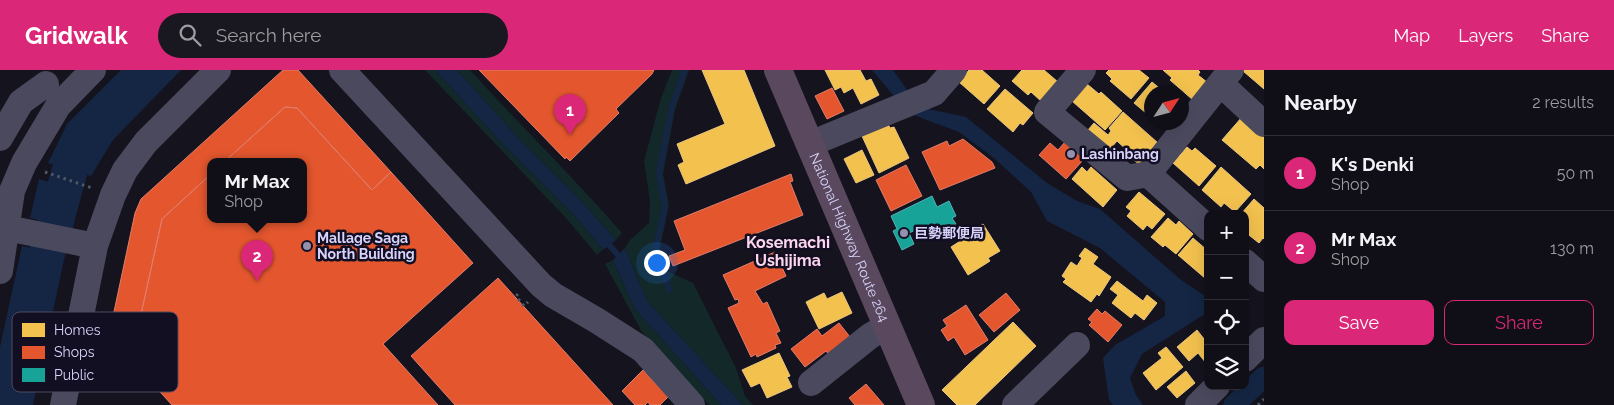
<!DOCTYPE html>
<html lang="en">
<head>
<meta charset="utf-8">
<style>
  body { margin:0; font-family:Raleway,"Noto Sans JP",sans-serif; background:#19171f; color:#f1f3f6 }
  .controls { position:absolute; right:15px; bottom:15px; display:grid; overflow:hidden; border-radius:10px; box-shadow:0 5px 20px #0002 }
  .controls button { width:45px; height:45px; display:grid; place-items:center; padding:0; border:0; border-bottom:1px solid #302e35; background:#100e16; color:#f1f3f6; font:25px sans-serif }
  .compass { position:absolute; left:1144px; top:15px; width:45px; height:45px; border-radius:50%; background:#100e16; box-shadow:0 5px 20px #0002; rotate:54deg }
  .you { position:absolute; left:656px; top:192px; width:18px; height:18px; margin:-12px; border:4px solid #fff; border-radius:50%; background:#1a73e8; box-shadow:0 0 0 8px #1a73e833 }
  .badge { display:grid; place-items:center; width:32px; height:32px; border-radius:50%; background:#db2777; color:#fff; font-size:16px; font-weight:700 }
  .pin { position:absolute; translate:-50% -41px; filter:drop-shadow(0 1px 2px #0008) }
  .pin::after { content:''; position:absolute; top:26px; width:18px; height:15px; background:inherit; clip-path:polygon(0 0,100% 0,50% 100%) }
  .popup { position:absolute; left:207px; top:88px; width:100px; height:65px; box-sizing:border-box; display:grid; place-content:center; border-radius:10px; background:#100e16; filter:drop-shadow(0 1px 4px #0005); font-size:16px; white-space:nowrap; color:#9c9ca1 }
  .popup b { font-size:19px; color:#f1f3f6 }
  .popup::after { content:''; position:absolute; left:50%; top:100%; margin-left:-10px; border:10px solid transparent; border-top-color:#100e16 }
  .list { margin:0; padding:0; list-style:none }
  h2 { display:flex; justify-content:space-between; align-items:center; height:65px; margin:0; padding:0 20px; font-size:21px }
  h2 small { font-size:16px; font-weight:400; color:#9c9ca1 }
  .list li { display:grid; grid-template-columns:32px 1fr auto; gap:15px; align-items:center; box-sizing:border-box; height:75px; padding:0 20px; border-top:1px solid #302e35 }
  .list b { display:block; font-size:19px; white-space:nowrap }
  .list p { margin:0; font-size:16px; white-space:nowrap; color:#9c9ca1 }
  .list em { font-size:16px; font-style:normal; color:#9c9ca1 }
  .actions { display:flex; gap:10px; padding:15px 20px }
  .actions a { flex:1; padding:11px 0; border:1px solid #db2777; border-radius:10px; text-align:center; font-size:18px; color:#db2777 }
  .actions .main { background:#db2777; color:#fff }
  .icon { flex:none; width:28px; height:28px; fill:none; stroke:currentColor; stroke-width:2; stroke-linecap:round; stroke-linejoin:round }
  .map { position:relative; flex:none; width:1264px; height:335px; overflow:hidden }
  header { display:flex; align-items:center; gap:30px; box-sizing:border-box; height:70px; padding:0 25px; background:#db2777; color:#fff }
  header strong { font-size:24px }
  nav { display:flex; gap:28px; margin-inline-start:auto; font-size:18px }
  .search { width:350px; height:45px; background:#19171f; display:flex; align-items:center; gap:12px; box-sizing:border-box; padding:0 18px; border-radius:28px; color:#9c9ca1; font-size:19px }
  main { display:flex }
  aside { flex:1; background:#100e16 }
  .map>svg:first-child { display:block }
  .green { fill:#132828 }
  .water { fill:#142643 }
  .homes { fill:#f2c14e; stroke:#eac682 }
  .shops { fill:#e4572e; stroke:#e07c6c }
  .public { fill:#17a398; stroke:#51b1b6 }
  .lines { fill:none; stroke-linecap:round; stroke-linejoin:round }
  .stream { stroke:#142643; stroke-width:6 }
  .canal { stroke:#142643; stroke-width:21 }
  .river { stroke:#142643; stroke-width:36 }
  .path { stroke:#4d5a66; stroke-width:3; stroke-dasharray:2.5 4; stroke-linecap:butt }
  .minor { stroke:#4a495e; stroke-width:26 }
  .highway { stroke:#5a495e; stroke-width:28 }
  .poi-dot { fill:#9490ae; stroke:#120f22; stroke-width:2 }
  .labels { text-anchor:middle; dominant-baseline:central; stroke-width:5; stroke-linejoin:round; paint-order:stroke }
  .poi-label { font-size:14px; font-weight:bold; fill:#d8d3fc; stroke:#120f22; text-anchor:start }
  .street-label { font-size:14px; fill:#d8d3fc; stroke:#120f22 }
  .quarter-label { font-size:16px; font-weight:bold; fill:#fcd5ee; stroke:#120f22 }
  .key { fill:#120f22; stroke:#4d4a63; stroke-width:1 }
  .key-label { font-size:14px; fill:#d8d3fc }
</style>
</head>
<body>
<header>
<strong>Gridwalk</strong>
<div class="search"><svg class="icon" aria-label="search" viewBox="0 0 24 24"><circle cx="10" cy="10" r="6"/><path d="M15 15l6 6"/></svg>Search here</div>
<nav><a>Map</a><a>Layers</a><a>Share</a></nav>
</header>
<main>
<div class="map">
<svg width="1264" height="335" viewBox="0 0 1264 335">
  <rect width="100%" height="100%" fill="#15131e"/>
  <!-- green -->
  <path class="green" d="M425 0H435L500 71 574 145 603 180 597 185 565 147Z
    M457 0H470C520 55 573 107 622 163L616 170 577 126 522 72Z
    M672 0H689L675 40 663 104 669 135 660 178 667 201 693 213 736 298 745 326 753 335H743L647 231 625 178 630 170 649 153 650 132 644 91 661 28Z
    M613 190 634 238 721 335H709L642 262 605 194Z"/>
  <!-- water -->
  <path class="water" d="M121 0H181L113 70 91 106 48 93 67 54Z
    M435 0H457L522 72 577 126 616 170 603 180 574 145 500 71Z
    M872 0H893L919 37 966 47 1047 113 1077 131 1100 139 1181 210 1208 228V242L1142 284 1130 308 1136 325 1143 335H1113L1109 330 1103 288 1115 275 1165 246V232L1100 178 1047 151 1031 122 994 88 959 62 908 43Z
    M39 109 79 121 73 159 30 148Z
    M22 176 65 185 33 335H0V277Z
    M625 178 647 231 743 335H721L634 238 613 190Z"/>
  <!-- homes -->
  <path class="homes" d="M702 0H744L775 76 686 114 678 95 684 92 677 74 725 54Z
    M825 0H860L866 11 871 9 879 25 861 34 853 18 844 23 841 17 835 20Z
    M969 0H982L1000 16 984 34 959 12Z
    M1022 0H1044L1058 12 1041 31 1031 22 1028 25 1012 11Z
    M1109 0H1139L1149 8 1131 29 1110 11 1112 9 1106 3Z
    M1163 0H1198L1200 2 1198 5 1208 13 1193 30 1170 10 1172 8Z
    M1244 0H1264V19L1243 1Z
    M1152 12 1164 22H1152V48L1134 33Z
    M1087 14 1099 24 1101 22 1122 41 1105 60 1072 31Z
    M1005 19 1033 43 1023 55 1020 53 1013 62 987 39Z
    M1123 42 1158 73 1139 94 1126 84 1128 81 1117 71 1110 79 1088 60 1094 53 1108 65 1111 61 1109 58Z
    M1242 47 1264 67V99L1260 95 1256 99 1222 70Z
    M888 54 890 58 894 57 909 88 879 103 862 66Z
    M1187 77 1192 81 1195 78 1216 96 1199 116 1173 93Z
    M862 80 874 105 856 113 844 89Z
    M1082 97 1087 102 1091 97 1117 120 1103 137 1072 109Z
    M1221 97 1251 124 1235 142 1224 133 1221 137 1202 120Z
    M1139 122 1165 144 1152 159 1147 155 1143 160 1127 146 1131 141 1126 137Z
    M1254 129 1264 138V169L1263 168 1259 173 1245 162V144H1241Z
    M1168 148 1176 155 1179 151 1193 164 1176 184 1165 175 1163 177 1151 167Z
    M983 154 1000 181 988 188 990 191 968 205 951 177 965 168 963 166Z
    M1193 168 1208 181V207L1206 209 1178 185Z
    M1085 178 1098 187 1093 194 1111 207 1099 226 1097 224 1091 232 1063 212 1066 209 1062 206 1071 192 1077 196 1082 188 1079 186Z
    M1117 211 1143 231 1147 225 1157 233 1144 250 1135 243 1131 248 1112 233 1118 225 1110 219Z
    M842 222 852 243 819 259 806 232 824 223 827 229Z
    M1013 252 1036 276 975 335H957L942 320Z
    M1197 260 1208 274V291L1206 293 1198 283 1189 291 1177 277Z
    M1166 277 1183 297 1156 320 1143 303 1162 288 1158 283Z
    M779 283 790 306 787 307 792 317 767 328 760 313 751 317 742 300Z
    M1186 301 1195 313 1177 328 1167 317Z"/>
  <!-- shops -->
  <path class="shops" d="M283 0H298L391 102 372 120 297 38 285 37 224 92H211V104L162 149 131 290 105 284 135 143 141 129Z
    M479 0H654L652 4 616 39 619 43 570 91 566 87 565 89Z
    M832 18 844 41 827 49 815 26Z
    M285 37 297 38 372 120 391 102 473 193 383 274 438 335H172L131 290 162 149 211 104V150H303V92H224Z
    M963 69 992 92 995 98 940 120 922 82 947 71 949 76Z
    M1065 72 1084 89 1066 109 1039 85 1050 73 1058 80Z
    M906 95 922 126 891 141 876 110Z
    M791 104 793 111 790 112 803 145 673 196 669 186 685 180 674 151Z
    M775 182 786 206 755 221 763 234 767 232 780 261 776 263 781 273 775 275 776 278 757 287 756 284 751 287 728 238 739 233 738 229 735 230 723 205Z
    M498 208 535 249 613 335H455L411 286Z
    M1006 223 1020 240 994 262 979 245Z
    M966 235 988 270 965 285 954 267 948 271 941 260 947 256 943 250Z
    M1097 239 1102 244 1105 241 1122 255 1108 272 1089 255 1092 252 1088 249Z
    M839 253 850 267 830 286 826 281 805 297 791 279 817 259 822 266Z
    M643 300 668 327 660 335H650L648 332 645 335H635L622 321Z
    M866 314 884 335H855L849 328Z"/>
  <!-- public -->
  <path class="public" d="M932 126 937 137 949 131 956 146 952 148 956 154 929 167 924 156 909 163 914 174 902 180 893 161 897 159 891 146Z"/>
  <g class="lines">
    <!-- stream -->
    <path class="stream" d="M605 170 623 191
      M669 220 656 177 665 137 659 103 672 36 685 0"/>
    <!-- canal -->
    <path class="canal" d="M1234 335 1264 307"/>
    <!-- river -->
    <path class="river" d="M36 230 42 201 74 85 94 55 151 0"/>
    <!-- path -->
    <path class="path" d="M45 102 92 118
      M518 224 516 226 524 236 528 232
      M1258 335 1264 329"/>
    <!-- minor -->
    <path class="minor" d="M342 0 541 215 553 225 596 250 643 280 692 335
      M1083 0 1047 42 1127 108 1148 104
      M1221 14 1264 54
      M0 68 21 32 46 14
      M810 74 934 23 954 0
      M0 153 7 158 95 176
      M1208 158 1148 104 1231 0
      M1245 192 1264 209
      M0 201 12 121 24 93 58 36 93 0
      M1245 289 1264 270
      M811 313 870 266 887 256
      M63 335 95 176 113 125 125 100 146 72 218 0
      M1015 335 1077 275
      M1198 335 1217 316"/>
    <!-- highway -->
    <path class="highway" id="s1" d="M778 0 921 335"/>
  </g>
  <!-- markers -->
  <g class="poi-dot">
    <circle cx="1071" cy="84" r="5"/>
    <circle cx="904" cy="163" r="5"/>
    <circle cx="307" cy="176" r="5"/>
  </g>
  <g class="labels">
    <!-- poi labels -->
    <g class="poi-label">
      <text x="1081" y="84">Lashinbang</text>
      <text x="914" y="163">巨勢郵便局</text>
      <text x="317" y="168">Mallage Saga<tspan x="317" dy="16">North Building</tspan></text>
    </g>
    <!-- street labels -->
    <g class="street-label">
      <text stroke="none"><textPath href="#s1" startOffset="182">National Highway Route 264</textPath></text>
    </g>
    <!-- quarter labels -->
    <g class="quarter-label">
      <text x="788" y="172">Kosemachi<tspan x="788" dy="18">Ushijima</tspan></text>
    </g>
  </g>
  <!-- legend -->
  <rect x="12" y="242" width="166" height="80" rx="8" class="key"/>
  <rect x="22" y="253" width="23" height="14" fill="#f2c14e"/>
  <rect x="22" y="276" width="23" height="13" fill="#e4572e"/>
  <rect x="22" y="298" width="23" height="14" fill="#17a398"/>
  <g class="key-label">
    <text x="54" y="265">Homes</text>
    <text x="54" y="287">Shops</text>
    <text x="54" y="310">Public</text>
  </g>
</svg>
<div class="controls">
<button>+</button>
<button>−</button>
<button><svg class="icon" aria-label="locate" viewBox="0 0 24 24"><circle cx="12" cy="12" r="6"/><path d="M12 2v4M12 18v4M2 12h4M18 12h4"/></svg></button>
<button><svg class="icon" aria-label="layers" viewBox="0 0 24 24"><path d="M12 4l9 5-9 5-9-5zM3 14l9 5 9-5"/></svg></button>
</div>
<svg class="compass" viewBox="-18 -18 36 36"><path d="M0-13l5 13h-10z" fill="#e53935"/><path d="M0 13l5-13h-10z" fill="#9c9ca1"/></svg>
<div class="you"></div>
<div class="pin badge" style="left:570px;top:65px">1</div>
<div class="pin badge" style="left:257px;top:211px">2</div>
<div class="popup"><b>Mr Max</b>Shop</div>
</div>
<aside>
<h2>Nearby<small>2 results</small></h2>
<ul class="list">
<li><span class="badge">1</span><div><b>K's Denki</b><p>Shop</p></div><em>50 m</em></li>
<li><span class="badge">2</span><div><b>Mr Max</b><p>Shop</p></div><em>130 m</em></li>
</ul>
<div class="actions"><a class="main">Save</a><a>Share</a></div>
</aside>
</main>
</body>
</html>
